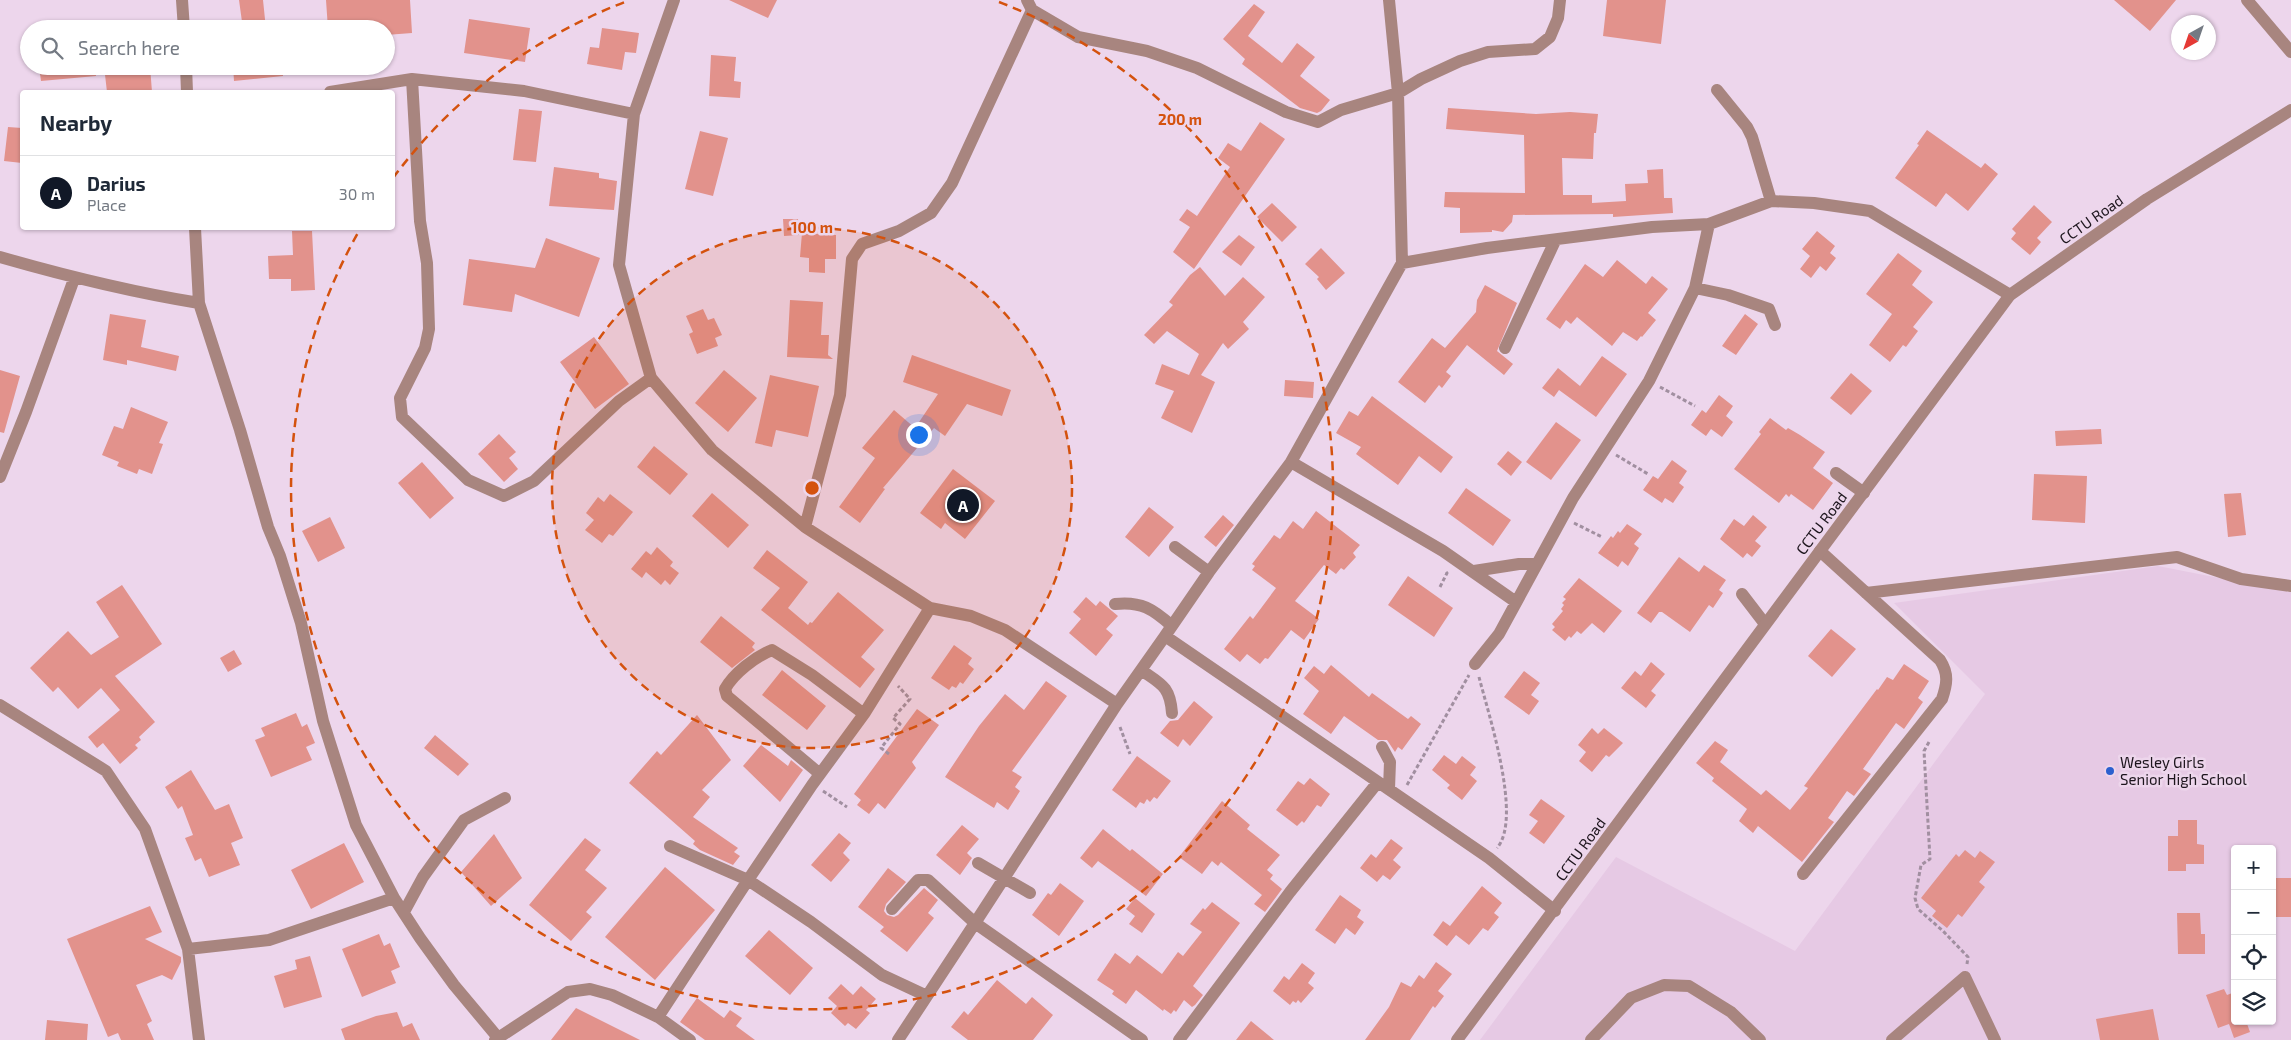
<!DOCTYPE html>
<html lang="en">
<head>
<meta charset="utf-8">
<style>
  body { margin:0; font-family:"Exo 2",sans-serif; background:#f6f6f7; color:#1f2937 }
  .controls { position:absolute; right:15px; bottom:15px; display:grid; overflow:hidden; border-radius:5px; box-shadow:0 1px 4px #0004 }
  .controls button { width:45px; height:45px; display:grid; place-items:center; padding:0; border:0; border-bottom:1px solid #e0e1e3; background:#fff; color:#1f2937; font:25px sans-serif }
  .compass { position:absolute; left:2171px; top:15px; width:45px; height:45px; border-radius:50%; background:#fff; box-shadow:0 1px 4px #0004; rotate:220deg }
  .you { position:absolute; left:918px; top:434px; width:18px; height:18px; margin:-12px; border:4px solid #fff; border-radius:50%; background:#1a73e8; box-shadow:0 0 0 8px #1a73e833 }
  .badge { display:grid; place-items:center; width:32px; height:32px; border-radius:50%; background:#111827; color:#fff; font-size:16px; font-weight:700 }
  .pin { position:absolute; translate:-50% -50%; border:2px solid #fff; box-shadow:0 1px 5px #0006 }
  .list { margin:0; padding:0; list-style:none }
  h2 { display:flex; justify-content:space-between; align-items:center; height:65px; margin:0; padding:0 20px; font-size:21px }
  h2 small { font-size:16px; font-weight:400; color:#747a83 }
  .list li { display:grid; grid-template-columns:32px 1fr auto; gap:15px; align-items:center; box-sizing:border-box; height:75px; padding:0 20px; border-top:1px solid #e0e1e3 }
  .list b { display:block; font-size:19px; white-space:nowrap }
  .list p { margin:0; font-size:16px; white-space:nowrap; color:#747a83 }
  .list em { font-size:16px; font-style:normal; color:#747a83 }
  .icon { flex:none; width:28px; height:28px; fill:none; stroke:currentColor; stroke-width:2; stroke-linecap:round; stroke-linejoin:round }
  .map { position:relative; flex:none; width:2291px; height:1040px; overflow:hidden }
  .search { position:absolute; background:#fff; box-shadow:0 1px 4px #0004; left:20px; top:20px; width:375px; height:55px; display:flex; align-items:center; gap:12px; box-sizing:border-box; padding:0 18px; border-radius:28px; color:#747a83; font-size:19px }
  .panel { position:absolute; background:#fff; box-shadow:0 1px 4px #0004; left:20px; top:90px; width:375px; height:140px; border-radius:5px }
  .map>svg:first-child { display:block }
  .built { fill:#e6c9e4; fill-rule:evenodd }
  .building { fill:#e2928c }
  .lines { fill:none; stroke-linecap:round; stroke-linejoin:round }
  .path { stroke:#a18fa0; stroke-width:3; stroke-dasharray:4 2.5; stroke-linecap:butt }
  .minor { stroke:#a8857f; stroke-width:12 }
  .tertiary { stroke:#a8857f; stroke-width:12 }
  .ring { fill:none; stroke:#d4520e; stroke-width:2.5; stroke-dasharray:9 6 }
  .poi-dot { fill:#2c60cf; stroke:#edd6ec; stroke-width:2 }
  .labels { text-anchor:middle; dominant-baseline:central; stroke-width:5; stroke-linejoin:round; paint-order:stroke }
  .street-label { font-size:15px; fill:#1d151d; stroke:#edd6ec }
  .poi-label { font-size:15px; fill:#1d151d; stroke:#edd6ec; text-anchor:start }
  .centre { fill:#d4520e; stroke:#edd6ec; stroke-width:2.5 }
  .ring-label { font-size:15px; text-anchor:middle; font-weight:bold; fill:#d4520e; stroke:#edd6ec; stroke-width:5; stroke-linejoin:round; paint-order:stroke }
</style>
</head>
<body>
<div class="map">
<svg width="2291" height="1040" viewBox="0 0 2291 1040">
  <rect width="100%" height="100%" fill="#edd6ec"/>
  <!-- built -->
  <path class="built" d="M2158 566 2291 592V1040H1480L1616 857 1795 951 1985 694 1894 603ZM2235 849H2272V1021H2235Z"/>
  <!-- building -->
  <path class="building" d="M239 0H263L266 29H243Z
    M326 0H410L412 33 386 35V29H328Z
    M729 0H777L768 18Z
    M1607 0H1666L1661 44 1603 36Z
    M2114 0H2176L2150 31Z
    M1254 4 1265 12 1248 36 1282 63 1297 43 1315 57 1300 76 1330 100 1321 111 1317 113 1300 108 1242 64 1245 59 1223 39Z
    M469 19 530 28 525 62 464 53Z
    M602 28 639 33 636 53 625 52 622 70 587 64 590 47 599 48Z
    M711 55 736 57 734 81 741 82 740 98 709 96Z
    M39 66H95L96 76 41 81Z
    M104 66H150L152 92H107Z
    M233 66H282L283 76 234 81Z
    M1448 108 1536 114 1570 112 1598 114 1596 133H1594L1593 159 1562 158 1563 195H1592V203L1626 201 1625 184 1648 183 1647 170 1663 169 1664 198H1672L1673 213 1613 217V214L1513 215 1512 222 1503 232 1492 230V232L1460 233V208L1444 207 1445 192 1525 193 1524 135 1446 129Z
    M519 109 542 111 536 162 513 160Z
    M1260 122 1285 139 1194 269 1173 252 1190 227 1179 220 1187 209 1197 216 1230 167 1218 158 1228 143 1241 151Z
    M8 127 22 128V163L4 161Z
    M1927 130 1981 168 1985 163 1998 174 1968 211 1946 193 1936 207 1895 178 1919 145 1917 144Z
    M700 131 728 138 713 196 685 189Z
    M554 167 599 173V178L617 181 614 210 549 206Z
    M1272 203 1297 227 1282 242 1257 217Z
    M2034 205 2052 222 2037 238 2041 242 2030 255 2011 239 2016 233 2012 229Z
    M783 219H798L799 235 784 236Z
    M292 231H312L315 290 291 291V279H269L268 256 293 255Z
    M1817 231 1835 246 1830 253 1836 258 1826 271 1820 266 1811 278 1800 269 1810 256 1802 249Z
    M802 233 836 235V259H825V273L809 272V258L800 257Z
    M1239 235 1255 247 1241 266 1222 252Z
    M546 238 600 258 579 317 515 294 512 312 463 305 469 259 535 268Z
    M1321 248 1345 273 1326 290 1317 279 1319 277 1305 264Z
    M1898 253 1922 271 1912 285 1933 302 1913 327 1918 331 1906 347 1903 345 1890 362 1869 345 1892 314 1866 294Z
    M1617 260 1646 284 1652 276 1668 289 1648 313 1656 320 1642 337 1641 336 1637 341 1623 332 1612 346 1577 317 1571 324 1566 320 1560 329 1546 319 1585 264 1603 277Z
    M1200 267 1225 296 1243 277 1265 297 1243 322 1249 329 1228 349 1223 343 1201 375 1215 382 1192 433 1161 418 1174 391 1155 384 1162 364 1189 375 1199 354 1167 331 1154 344 1144 335 1173 305 1169 302 1190 275Z
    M1485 285 1517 303 1497 351 1513 364 1504 375 1467 345 1446 372 1451 376 1442 388 1439 385 1425 403 1398 382 1432 338 1445 348 1476 312 1477 300Z
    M790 300 823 302 821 335H829L828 355 833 359 787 357Z
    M703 309 708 320 714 318 722 335 715 338 718 346 697 354 689 334 693 332 686 316Z
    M110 314 146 320 141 347 179 356 176 371 127 360V365L103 360Z
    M1745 314 1758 324 1736 355 1722 346Z
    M594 337 629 384 595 409 560 362Z
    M912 355 1011 390 1002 416 967 404 945 436 934 428 883 488 885 489 860 523 839 507 875 458 862 448 894 410 915 428 938 394 903 382Z
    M1602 356 1627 374 1596 417 1559 390 1554 397 1542 388 1558 368 1580 386Z
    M0 370 20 376 4 433 0 432Z
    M724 370 757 398 728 432 695 403Z
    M1851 373 1872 391 1851 415 1830 398Z
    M770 375 819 386 808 437 776 430 772 447 755 443Z
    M1285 380 1314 382 1313 398 1284 396Z
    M1719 395 1733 406 1726 416 1733 422 1722 437 1711 429 1706 436 1691 425 1702 410 1706 413Z
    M1372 396 1453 457 1441 473 1419 456 1398 485 1356 454 1361 447 1336 433 1349 411 1358 416Z
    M131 407 168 422 159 443 163 444 152 474 139 469 137 474 117 466 119 462 102 455 114 426 123 429Z
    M1770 418 1786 430 1788 428 1800 435 1825 452 1813 468 1833 483 1813 510 1791 494 1789 497 1786 494 1779 503 1734 469 1761 434 1759 432Z
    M1556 422 1581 440 1551 480 1526 462Z
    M2101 429 2102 444 2056 446 2055 431Z
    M499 434 516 452 509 458 518 469 504 482 478 454Z
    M654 446 688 474 670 495 637 467Z
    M1508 451 1522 462 1511 476 1497 464Z
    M1672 460 1687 471 1679 483 1684 487 1673 503 1665 498 1662 503 1643 490 1653 476 1658 479Z
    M422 462 454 498 430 519 398 483Z
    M953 469 995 501 965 539 945 523 941 529 920 513Z
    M2034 474 2087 476 2085 523 2032 520Z
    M1466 488 1511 520 1493 546 1448 513Z
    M712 493 749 525 728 548 692 516Z
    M2241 493 2246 535 2228 537 2224 494Z
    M610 494 633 512 613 536 609 534 602 543 585 530 594 520 586 513 598 497 604 502Z
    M1149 507 1174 527 1149 557 1125 537Z
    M1316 511 1360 545 1353 553 1356 557 1344 570 1341 568 1336 574 1324 565 1295 601 1319 619 1304 640 1291 630 1268 659 1265 658 1260 664 1247 654 1240 662 1224 649 1250 616 1253 619 1276 588 1252 570 1255 566 1252 564 1274 535 1280 539 1293 521 1303 529Z
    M1223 515 1234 525 1216 547 1204 537Z
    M1753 515 1767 527 1755 541 1761 546 1752 557 1747 553 1743 558 1720 539 1734 519 1744 526Z
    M330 517 345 548 318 562 302 531Z
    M1627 524 1642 534 1634 544 1639 548 1628 566 1622 561 1618 567 1598 553 1611 536 1613 538 1618 531 1620 533Z
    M657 547 673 562 670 566 679 573 670 585 665 580 661 585 646 572 642 578 631 569 646 551 651 555Z
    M767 550 808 582 788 608 808 625 810 622 812 623 838 592 884 630 861 657 875 669 860 688 761 610 780 588 753 568Z
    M1679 557 1699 572 1704 565 1726 580 1719 590 1723 593 1713 608 1709 605 1690 632 1662 612H1659L1651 623 1637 613Z
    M1408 576 1453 608 1434 637 1388 605Z
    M1579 578 1622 611 1604 633 1592 623 1581 634 1577 631 1571 638 1569 636 1565 641 1552 630 1555 627 1552 624 1563 611 1561 609 1564 605 1562 603 1566 599 1563 597Z
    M122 585 162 644 115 676 155 722 139 737 141 740 135 745 138 748 120 764 103 743 97 748 88 737 120 710 101 688 78 709 58 687 53 692 30 668 68 631 91 655 119 637 96 602Z
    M1086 597 1096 606 1100 601 1118 616 1106 629 1113 635 1096 656 1069 633 1081 619 1073 612Z
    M721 616 755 643 752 647 755 650 732 668 700 642Z
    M1831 629 1856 649 1832 677 1808 656Z
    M954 645 972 658 968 664 974 669 963 684 960 682 956 688 952 686 949 690 931 678Z
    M234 650 242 664 228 672 220 658Z
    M1651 662 1665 674 1651 691 1656 695 1646 708 1621 688 1635 671 1641 676Z
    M1904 664 1929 681 1918 698 1923 702 1904 729 1896 723 1863 769 1871 774 1854 796 1847 791 1828 818 1834 822 1802 862 1758 826 1753 833 1739 821 1747 809 1712 781 1714 778 1696 763 1715 741 1728 750 1720 762 1761 795 1766 790 1790 810 1808 788 1804 786 1877 689 1878 690 1887 677 1893 680Z
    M1331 665 1369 697 1372 693 1408 719 1411 716 1421 724 1402 750 1398 747 1395 752 1387 740H1378L1344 716 1331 734 1303 714 1319 691 1304 678 1314 666 1324 674Z
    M782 670 826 706 807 730 762 695Z
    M1524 671 1540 683 1531 695 1539 701 1529 715 1504 697Z
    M1046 681 1067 696 1012 771 1022 777 1015 787 1020 791 1008 810 997 802 994 808 945 777 979 726 1005 694 1024 710Z
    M1194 701 1213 717 1190 746 1183 739 1178 747 1160 733 1170 721 1178 720Z
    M917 709 939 725 912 762 916 768 885 809 878 803 869 814 857 805 861 800 854 794Z
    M296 713 302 727 307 724 315 743 306 747 312 760 271 777 255 740 265 736 261 728Z
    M697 715 731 760 702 790 710 797 693 817 738 848 734 852 740 856 733 865 700 850 693 844 695 841 629 783 657 751 661 755Z
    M1592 728 1598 734 1604 728 1623 743 1609 757 1606 755 1592 772 1579 761 1586 752 1578 745Z
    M435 735 469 764 458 776 424 748Z
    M761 745 788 766 791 760 803 770 780 802 743 766Z
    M1444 755 1456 764 1462 756 1476 767 1470 775 1477 781 1462 800 1447 788 1450 785 1432 770Z
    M1137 756 1171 781 1157 799 1154 797 1150 802 1147 799 1144 804 1140 802 1136 808 1112 790Z
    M191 770 215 810 229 804 243 838 231 843 240 865 209 877 201 858 195 861 185 838 193 835 182 806 178 809 165 787Z
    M1310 778 1330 794 1321 807 1317 805 1304 823 1302 821 1297 826 1276 810 1298 781 1304 785Z
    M1541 799 1565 816 1544 844 1529 833 1538 821 1529 815Z
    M1222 801 1250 825 1247 829 1280 855 1267 870 1273 875 1270 879 1282 889 1265 912 1254 904 1262 895 1221 862 1218 866 1212 861 1202 874 1179 857Z
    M2178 820H2197V844L2204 845V864H2186V871H2168V836H2178Z
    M962 825 979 839 967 853 972 858 960 875 936 855Z
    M1103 829 1130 851 1132 849 1163 874 1146 896 1098 861 1092 868 1080 858Z
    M839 833 851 843 843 853 850 860 831 882 811 865Z
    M494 834 522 878 491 906 461 872Z
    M585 838 601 850 585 870 607 888 586 912 592 917 571 941 529 905Z
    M1391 839 1403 848 1393 860 1401 867 1390 880 1383 875 1377 882 1360 868 1371 854 1376 858Z
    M344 843 364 882 311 909 291 870Z
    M1965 850 1975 858 1980 851 1995 862 1979 882 1985 887 1962 917 1958 914 1947 928 1932 916 1936 911 1921 898 1956 854 1959 857Z
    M665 867 715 910 655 980 605 937Z
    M888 868 906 882 886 904 884 911 887 915 894 917 898 915 924 888 938 900 928 913 934 918 907 952 880 931 884 927 858 907Z
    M2273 878H2291V917H2274Z
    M1060 883 1084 901 1059 936 1032 915 1048 893 1051 895Z
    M1482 886 1502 903 1494 913 1499 917 1488 931 1483 928 1469 945 1456 935 1447 946 1433 935 1443 921 1450 926Z
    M1340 895 1361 910 1357 917 1364 922 1355 935 1346 928 1335 944 1315 930Z
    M1135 898 1155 914 1142 933 1129 924 1135 916 1126 909Z
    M1212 902 1240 923 1193 986 1203 995 1195 1005 1192 1007 1184 1000 1176 1012 1174 1010 1171 1014 1164 1009 1163 1011 1136 990 1126 1004 1112 994 1114 991 1097 980 1115 953 1130 964 1137 955 1162 974 1178 952 1183 956 1202 932 1190 924 1203 908 1205 910Z
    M150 906 162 932 145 939 181 957V962L172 980 162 975 136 985 152 1021 147 1024 154 1040H121L118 1033 108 1037 67 939Z
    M2177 913H2200L2201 934H2205V954H2178Z
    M769 930 813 968 790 995 745 956Z
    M379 934 384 946 390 943 400 967 391 971 396 983 362 997 342 949Z
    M310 956 322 997 284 1008 274 976 297 969 295 960Z
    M1436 962 1452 974 1438 991 1444 996 1435 1008 1433 1006 1410 1040H1365L1389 1007 1401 982 1411 987 1419 975 1424 979Z
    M1302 963 1315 973 1308 983 1314 988 1301 1003 1298 1000 1296 1003 1293 1001 1290 1005 1273 991 1284 976 1289 980Z
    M997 980 1026 1004 1032 997 1053 1015 1033 1040H968L951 1027 964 1011 968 1015Z
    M841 984 853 995 861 986 876 999 866 1010 870 1013 856 1029 848 1023 845 1026 831 1013 837 1006 828 998Z
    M2224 989 2227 995 2235 992V1021H2246L2250 1032 2234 1038 2229 1024 2218 1028 2206 995Z
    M697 998 724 1018 730 1010 742 1018 736 1026 755 1040H705L680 1022Z
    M576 1008 640 1040H551Z
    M2153 1009 2159 1040H2100L2096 1019Z
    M397 1012 403 1027 412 1023 420 1040H345L341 1029 376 1016Z
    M47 1020 88 1024 87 1040H45Z
    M1251 1021 1274 1040H1236Z"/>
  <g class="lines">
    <!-- path -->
    <path class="path" d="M1660 387 1695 406
      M1616 455 1648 474
      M1574 523 1602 537
      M1440 587 1447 573 1445 571
      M1479 677C1488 713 1523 818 1497 848
      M1120 727 1130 754
      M1929 742 1924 751 1930 859 1921 865 1915 898 1918 909 1943 931 1968 957 1967 964
      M889 754 881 748 900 724 893 718 910 699 898 686
      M1407 785 1469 675
      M823 791 847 807"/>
    <!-- minor -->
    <path class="minor" d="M182 0 184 29
      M1389 0 1398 93 1402 263
      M2247 0 2291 52
      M1032 10 1078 37 1147 51 1197 68 1286 112 1318 122 1341 110 1398 93 1421 79 1460 61 1488 52 1535 49 1550 37 1558 18 1560 0
      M186 66 187 92
      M412 79 420 221 427 263 429 329 425 348 400 398 402 417 468 480 504 496 534 481 619 401 651 378
      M1717 90 1747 127 1752 137 1771 201
      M330 92 412 79 524 91 634 114 674 0
      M634 114 619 265 651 378 712 450 805 527 930 608 971 616 1005 630 1117 704 1165 636
      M195 228 199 303 240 430 268 527 280 556 301 623 323 721 356 825 394 898 420 938 454 985 500 1040
      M0 257C66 276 131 292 199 303
      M1695 288 1728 295 1769 309 1775 325
      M1505 348 1555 241
      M1291 462 1443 551 1516 602
      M1836 473 1864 493
      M0 477 26 412 74 279
      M805 527 840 395 852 259 862 244 899 231 931 213 952 183 1032 10 1027 0
      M1175 547 1209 572
      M1474 571 1519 564H1537
      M1866 593 2177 557 2241 579 2291 586
      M1742 594 1765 624
      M1115 604C1141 601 1153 609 1172 626
      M1475 664 1499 634 1573 498 1649 381 1695 288 1709 224
      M1141 670C1161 684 1170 686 1172 713
      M1117 704 975 923 1142 1040
      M0 705 106 771 145 829 188 949 269 940 394 898
      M1382 747 1390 762 1389 789
      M820 774 727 696 725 689C734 673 755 657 772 650L812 675 864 714
      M670 846 748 880 658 1017 690 1040
      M978 863 1030 893
      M1803 874 1942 699C1947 684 1949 674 1940 660L1820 551
      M892 909 918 880H928L975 923 927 996 882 975 811 922 748 880 812 785 864 714 930 608
      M1555 911 1489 858 1165 636 1209 572 1291 462 1402 263 1487 248 1652 227 1709 224 1771 201 1814 203 1870 211 2010 295
      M404 912 423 877 464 820 505 798
      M188 949 199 1040
      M495 1040 568 992 590 989 612 995 658 1017
      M898 1040 927 996
      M1179 1040 1290 892 1378 782
      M1591 1040 1631 998 1664 985 1689 986 1731 1012 1760 1040
      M1892 1040 1965 977 1995 1040"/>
    <!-- tertiary -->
    <path class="tertiary" d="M1457 1040 2010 295 2147 199 2291 110"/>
  </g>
  <!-- distance rings -->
  <circle cx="812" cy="488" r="260" fill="#d4520e" fill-opacity=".12"/>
  <g class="ring">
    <circle cx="812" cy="488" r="260"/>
    <path d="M393 178A521 521 0 0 1 625 2M999 2A521 521 0 1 1 359 231"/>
  </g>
  <!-- markers -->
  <circle class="poi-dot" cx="2110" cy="771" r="5"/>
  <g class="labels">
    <!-- street labels -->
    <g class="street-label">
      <text transform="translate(2091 219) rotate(-35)">CCTU Road</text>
      <text transform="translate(1821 523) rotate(-53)">CCTU Road</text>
      <text transform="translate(1580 849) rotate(-54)">CCTU Road</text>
    </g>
    <!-- poi labels -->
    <g class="poi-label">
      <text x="2120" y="762">Wesley Girls<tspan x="2120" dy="17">Senior High School</tspan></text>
    </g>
  </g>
  <circle cx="812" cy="488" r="8" class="centre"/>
  <g class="ring-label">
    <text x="1180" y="125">200 m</text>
    <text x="812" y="233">100 m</text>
  </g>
</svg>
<div class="controls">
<button>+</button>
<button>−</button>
<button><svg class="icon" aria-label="locate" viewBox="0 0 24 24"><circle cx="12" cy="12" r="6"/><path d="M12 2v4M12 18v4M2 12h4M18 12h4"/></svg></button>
<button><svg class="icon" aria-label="layers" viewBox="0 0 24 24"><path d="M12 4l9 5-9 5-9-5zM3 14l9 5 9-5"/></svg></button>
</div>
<svg class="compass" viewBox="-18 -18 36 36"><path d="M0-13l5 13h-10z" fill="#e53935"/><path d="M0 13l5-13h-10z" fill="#747a83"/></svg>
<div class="you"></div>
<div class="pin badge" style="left:963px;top:505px">A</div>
<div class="search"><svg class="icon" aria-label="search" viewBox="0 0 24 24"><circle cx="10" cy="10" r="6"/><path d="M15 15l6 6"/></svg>Search here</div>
<section class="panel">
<h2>Nearby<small></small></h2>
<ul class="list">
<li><span class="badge">A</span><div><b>Darius</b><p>Place</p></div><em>30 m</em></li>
</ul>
</section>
</div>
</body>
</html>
